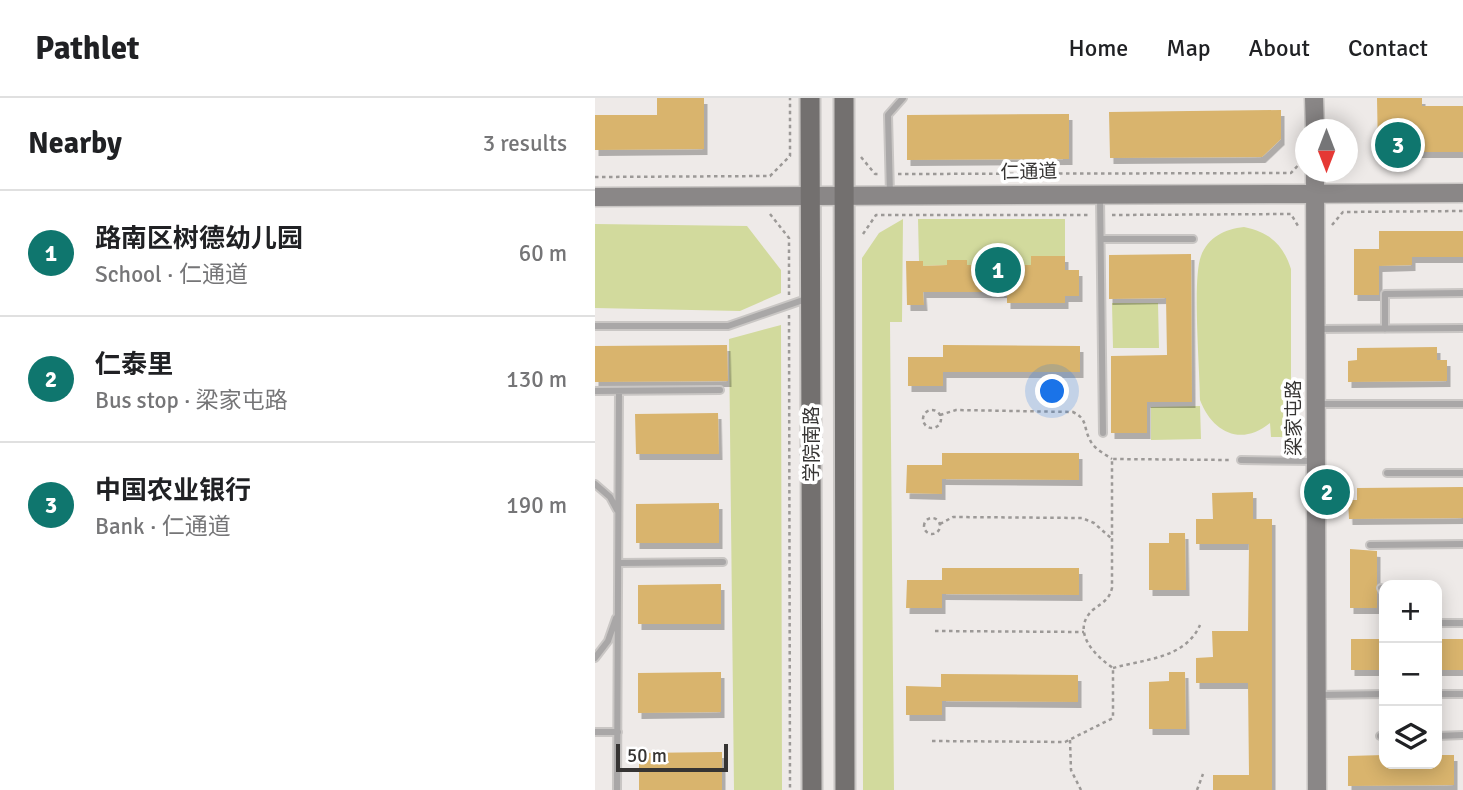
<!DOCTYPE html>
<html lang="en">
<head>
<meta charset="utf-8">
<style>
  body { margin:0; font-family:Signika,"Noto Sans SC",sans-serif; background:#f2f2f2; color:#202124 }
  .controls { position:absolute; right:21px; bottom:21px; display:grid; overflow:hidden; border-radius:14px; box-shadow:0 4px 18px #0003 }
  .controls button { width:63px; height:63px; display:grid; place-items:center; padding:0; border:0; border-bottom:2px solid #e0e0e0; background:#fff; color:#202124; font:35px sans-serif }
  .compass { position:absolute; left:700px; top:21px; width:63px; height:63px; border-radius:50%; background:#fff; box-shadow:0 4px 18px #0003; rotate:180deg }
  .scale { position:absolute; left:21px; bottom:18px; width:112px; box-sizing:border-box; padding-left:7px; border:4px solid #363433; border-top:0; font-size:19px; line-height:24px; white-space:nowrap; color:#363433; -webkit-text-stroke:5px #fff; paint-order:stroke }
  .you { position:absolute; left:458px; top:294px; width:24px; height:24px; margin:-18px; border:5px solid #fff; border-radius:50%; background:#1a73e8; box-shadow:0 0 0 10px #1a73e833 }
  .badge { display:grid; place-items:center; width:46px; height:46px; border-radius:50%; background:#0f766e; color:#fff; font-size:23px; font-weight:700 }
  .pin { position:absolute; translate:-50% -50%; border:4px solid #fff; box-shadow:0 2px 7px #0006 }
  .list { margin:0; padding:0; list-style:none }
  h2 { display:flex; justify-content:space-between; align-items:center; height:91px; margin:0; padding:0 28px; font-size:30px }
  h2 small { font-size:23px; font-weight:400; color:#757577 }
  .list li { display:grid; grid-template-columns:46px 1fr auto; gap:21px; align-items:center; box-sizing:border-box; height:126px; padding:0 28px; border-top:2px solid #e0e0e0 }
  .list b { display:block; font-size:26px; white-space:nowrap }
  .list p { margin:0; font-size:23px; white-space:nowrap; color:#757577 }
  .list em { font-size:23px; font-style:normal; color:#757577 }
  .icon { flex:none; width:38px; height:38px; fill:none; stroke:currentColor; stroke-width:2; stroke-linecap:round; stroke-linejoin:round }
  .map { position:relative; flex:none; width:868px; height:692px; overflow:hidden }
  header { display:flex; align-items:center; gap:42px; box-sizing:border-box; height:98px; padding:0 35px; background:#fff; border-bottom:2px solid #e0e0e0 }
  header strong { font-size:33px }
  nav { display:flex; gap:38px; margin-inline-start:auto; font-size:24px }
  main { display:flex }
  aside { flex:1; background:#fff }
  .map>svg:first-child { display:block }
  .green { fill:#d2da9d }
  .building { fill:#d9b46d; filter:url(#shadow) }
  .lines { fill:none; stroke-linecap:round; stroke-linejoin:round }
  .lane-casing { stroke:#c9c6c4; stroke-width:10 }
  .secondary-casing { stroke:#c9c6c4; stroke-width:21 }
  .primary-casing { stroke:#c9c6c4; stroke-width:23 }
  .path { stroke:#9c9997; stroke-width:2.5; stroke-dasharray:3.5 3.5; stroke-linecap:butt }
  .lane { stroke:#a9a7a7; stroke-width:6 }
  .secondary { stroke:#8a8787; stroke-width:18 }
  .primary { stroke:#73706f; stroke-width:19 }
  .labels { text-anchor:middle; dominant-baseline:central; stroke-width:7; stroke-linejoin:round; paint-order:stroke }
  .street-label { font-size:19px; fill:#363433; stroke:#fff }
</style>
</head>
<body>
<header>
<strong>Pathlet</strong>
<nav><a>Home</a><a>Map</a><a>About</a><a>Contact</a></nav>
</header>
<main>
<aside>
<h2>Nearby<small>3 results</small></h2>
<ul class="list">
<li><span class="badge">1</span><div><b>路南区树德幼儿园</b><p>School · 仁通道</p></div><em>60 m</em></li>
<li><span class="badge">2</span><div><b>仁泰里</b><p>Bus stop · 梁家屯路</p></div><em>130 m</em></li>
<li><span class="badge">3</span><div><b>中国农业银行</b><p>Bank · 仁通道</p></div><em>190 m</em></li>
</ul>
</aside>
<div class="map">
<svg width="868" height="692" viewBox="0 0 868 692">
  <defs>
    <filter id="shadow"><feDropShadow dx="3.5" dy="6" stdDeviation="0" flood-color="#0004"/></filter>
  </defs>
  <rect width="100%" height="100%" fill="#eeeae8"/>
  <!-- green -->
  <path class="green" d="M308 121 307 224H295L299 692H268L267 160 284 135Z
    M323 121H470V158H436V167H372L371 162H352V167L328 168V163H324Z
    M0 126 152 128 186 172V195L145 213 0 210Z
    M649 129C674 134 688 146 696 171V339H676L675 325C646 349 617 334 605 302 605 272 597 181 606 158 613 139 630 131 649 129Z
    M517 205H563L564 250H518Z
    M186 227 187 692H139L134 241Z
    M605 308 606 341 556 342V309Z"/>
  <!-- building -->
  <path class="building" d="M62 0H109V51L0 52V17H62Z
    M782 0H827V8H868V54H783Z
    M686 12V41L667 59 515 60 514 14Z
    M474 16V61L312 62V17Z
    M784 133H868V159H817V167L784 168V197H759V151H784Z
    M596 156 597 304H552V335H516V258L572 257 571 200 514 201V157Z
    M436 158H470V172H484V198H470V205H412V194H328L329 207H312L311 163H328V168L352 167V162H372V167H436Z
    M132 247 133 283 0 284V248Z
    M348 247 485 248V274H348V288H313V259H348Z
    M842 249V262H852V283L753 284V263L762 262V250Z
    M123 315 124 356H41L40 316Z
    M347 355H484V382L347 381V396L311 395 312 367H347Z
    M868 389V420L754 421 753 402H762V390Z
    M658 394V421H677V692H618V677H654L653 585H601V560L618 559 617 533H653L654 446H601V421H618L617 395Z
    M124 405V445H41V406Z
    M574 435H590L591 492H554V445H574Z
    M755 451 782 453V510H755Z
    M347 470H484V497L347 496V510H311L312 482H347Z
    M126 486V526H43V487Z
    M756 541H789V572H756Z
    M842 541H868V572H842Z
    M126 574V614L43 615V575Z
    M574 574H590L591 631H554V584L574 583Z
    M346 576 483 577V604L347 603V617H311V588L346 589Z
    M127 654V692H44V655Z
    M789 657V666H842V657H859V687L753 688V658Z"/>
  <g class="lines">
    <defs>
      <path id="lane" d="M295 97 293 17 308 0
        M505 100 508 335
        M506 141H598
        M0 228H133L211 201
        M723 231 868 230
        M790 231V196L868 195
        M0 293 125 292
        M722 306H868
        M646 362 719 363
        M792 375H868
        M0 386 15 399 22 412
        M775 447 868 446
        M24 465 128 464
        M786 490 789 495
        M842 525H868
        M0 560 13 543 21 520
        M842 596H868
        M725 597 789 596
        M0 634H23
        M785 638H789
        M842 638 868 637
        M22 692 24 293"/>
      <path id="secondary" d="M719 0 720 32
        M720 74 722 692
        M0 99 868 95"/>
      <path id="primary" d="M215 0 217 692
        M249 0 250 692"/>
    </defs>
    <!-- lane casing -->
    <use href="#lane" class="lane-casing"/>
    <!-- secondary casing -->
    <use href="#secondary" class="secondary-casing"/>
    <!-- primary casing -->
    <use href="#primary" class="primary-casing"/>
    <!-- path -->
    <path class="path" d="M266 59 280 76H286
      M303 76 696 75 706 64V41
      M0 79 175 78 195 58V0
      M175 116 194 140V197
      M517 117 696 116 703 128
      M737 127 748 114 868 113
      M268 136 281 117H496
      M194 217 195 692
      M328 321a9 9 0 1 1 18 0a9 9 0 1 1-18 0Z
      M345 317 361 312 478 314C493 321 488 329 495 342 499 351 510 356 517 361
      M329 428a8 8 0 1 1 16 0a8 8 0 1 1-16 0Z
      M345 426 358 419 487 420 499 425 517 441
      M340 533 489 534
      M518 570C549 561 590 561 605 527
      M475 642 476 672 486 692
      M337 643 470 644 518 620V570C500 558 474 532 499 511 508 504 514 502 517 490V361L636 362
      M602 692 608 676"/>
    <!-- lane -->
    <use href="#lane" class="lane"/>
    <!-- secondary -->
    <use href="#secondary" class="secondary"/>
    <!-- primary -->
    <use href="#primary" class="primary"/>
  </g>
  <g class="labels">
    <!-- street labels -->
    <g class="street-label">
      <text transform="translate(434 74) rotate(-1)">仁通道</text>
      <text transform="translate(699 320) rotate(-90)">梁家屯路</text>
      <text transform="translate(217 346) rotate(-90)">学院南路</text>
    </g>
  </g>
</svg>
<div class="controls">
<button>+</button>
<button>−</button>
<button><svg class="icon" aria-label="layers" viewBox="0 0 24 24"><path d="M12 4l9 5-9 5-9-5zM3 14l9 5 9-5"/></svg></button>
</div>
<svg class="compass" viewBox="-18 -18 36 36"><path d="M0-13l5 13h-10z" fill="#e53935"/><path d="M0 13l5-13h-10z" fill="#757577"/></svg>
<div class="scale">50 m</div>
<div class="you"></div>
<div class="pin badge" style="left:403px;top:172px">1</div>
<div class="pin badge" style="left:732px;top:394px">2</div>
<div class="pin badge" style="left:803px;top:47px">3</div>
</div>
</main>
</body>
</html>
